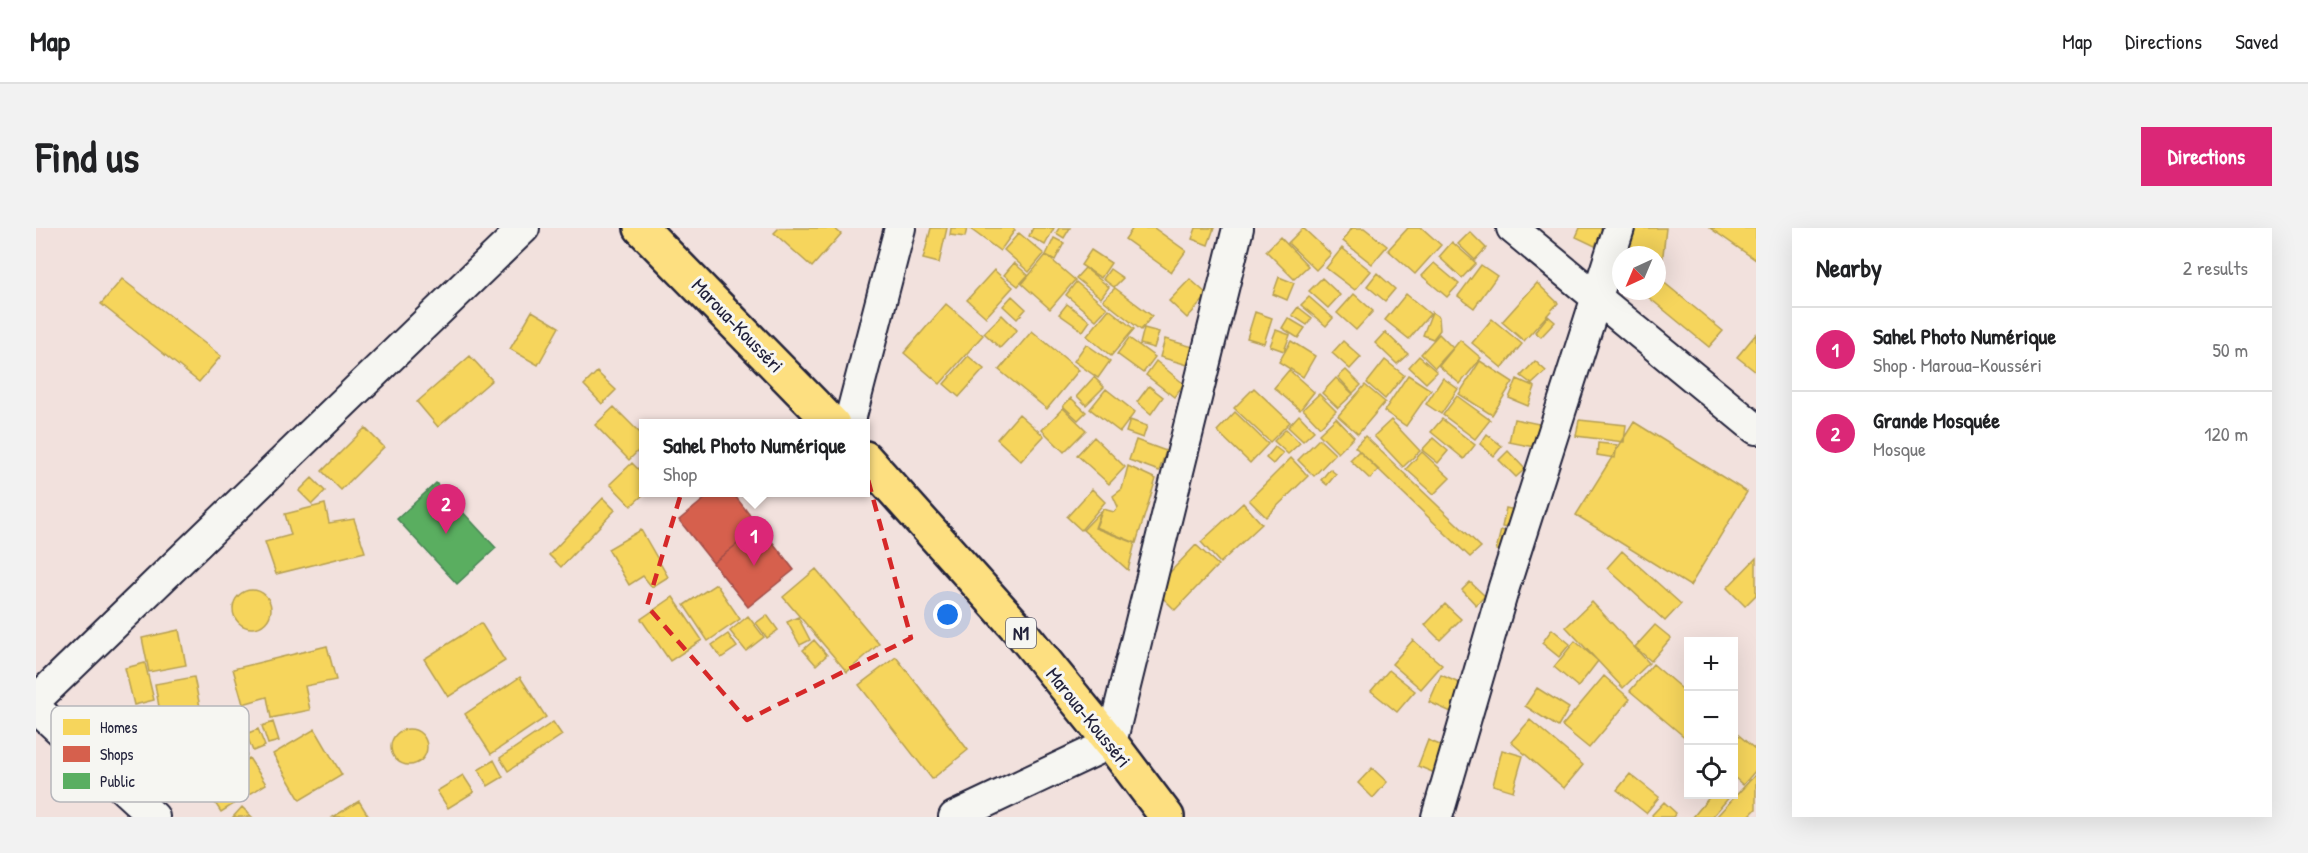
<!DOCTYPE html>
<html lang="en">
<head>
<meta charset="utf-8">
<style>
  body { margin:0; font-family:"Patrick Hand",sans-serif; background:#f2f2f2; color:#202124 }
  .controls { position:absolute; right:18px; bottom:18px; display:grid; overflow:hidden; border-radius:0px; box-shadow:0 6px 24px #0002 }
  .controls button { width:54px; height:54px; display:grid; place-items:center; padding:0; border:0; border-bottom:2px solid #e0e0e0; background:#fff; color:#202124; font:30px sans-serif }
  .compass { position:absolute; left:1576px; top:18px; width:54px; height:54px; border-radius:50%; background:#fff; box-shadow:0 6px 24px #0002; rotate:224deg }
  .you { position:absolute; left:912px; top:387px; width:21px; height:21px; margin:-15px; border:4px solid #fff; border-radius:50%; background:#1a73e8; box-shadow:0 0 0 9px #1a73e833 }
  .badge { display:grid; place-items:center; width:39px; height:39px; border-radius:50%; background:#db2777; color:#fff; font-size:20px; font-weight:700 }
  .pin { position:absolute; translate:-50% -50px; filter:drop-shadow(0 2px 3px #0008) }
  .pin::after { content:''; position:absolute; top:32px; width:21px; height:18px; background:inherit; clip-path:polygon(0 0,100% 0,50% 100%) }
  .popup { position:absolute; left:603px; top:191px; width:231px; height:78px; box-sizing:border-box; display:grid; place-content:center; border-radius:0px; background:#fff; filter:drop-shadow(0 2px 4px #0005); font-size:20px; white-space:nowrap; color:#757577 }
  .popup b { font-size:22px; color:#202124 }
  .popup::after { content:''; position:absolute; left:50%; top:100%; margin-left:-12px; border:12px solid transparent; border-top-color:#fff }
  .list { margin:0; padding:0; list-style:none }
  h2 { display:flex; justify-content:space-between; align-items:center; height:78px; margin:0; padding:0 24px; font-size:26px }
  h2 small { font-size:20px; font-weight:400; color:#757577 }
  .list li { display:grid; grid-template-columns:39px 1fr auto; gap:18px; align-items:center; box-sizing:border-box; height:84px; padding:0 24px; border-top:2px solid #e0e0e0 }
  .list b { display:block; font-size:22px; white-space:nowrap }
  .list p { margin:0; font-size:20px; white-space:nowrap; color:#757577 }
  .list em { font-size:20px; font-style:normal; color:#757577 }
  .icon { flex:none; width:33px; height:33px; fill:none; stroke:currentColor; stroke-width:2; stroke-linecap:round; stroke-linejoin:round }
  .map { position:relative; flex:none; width:1720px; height:589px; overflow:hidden; border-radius:0px }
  header { display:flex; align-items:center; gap:36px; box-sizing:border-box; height:84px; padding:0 30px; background:#fff; border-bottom:2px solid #e0e0e0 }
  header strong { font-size:28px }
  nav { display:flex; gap:33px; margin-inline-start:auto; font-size:21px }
  .intro { display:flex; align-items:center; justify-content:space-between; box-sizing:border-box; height:144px; padding:0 36px }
  h1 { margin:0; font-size:42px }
  .button { padding:15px 27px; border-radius:0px; background:#db2777; color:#fff; font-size:21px; font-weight:700 }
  main { display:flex; gap:36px; padding:0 36px }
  aside { flex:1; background:#fff; border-radius:0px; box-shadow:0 6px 24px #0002 }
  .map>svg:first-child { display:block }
  .homes { fill:#f6d55c; stroke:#b69f52; stroke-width:1.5 }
  .shops { fill:#d6604d; stroke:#a04d48; stroke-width:1.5 }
  .public { fill:#5aae61; stroke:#498456; stroke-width:1.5 }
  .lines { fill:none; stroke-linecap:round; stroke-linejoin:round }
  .minor-casing { stroke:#22223b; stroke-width:34 }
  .highway-casing { stroke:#22223b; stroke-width:38 }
  .minor { stroke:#f6f6f2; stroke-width:30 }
  .highway { stroke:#fddf80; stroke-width:33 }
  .marked { fill:none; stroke:#d62828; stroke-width:4.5; stroke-dasharray:12 8; stroke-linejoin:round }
  .labels { text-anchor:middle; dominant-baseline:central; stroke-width:6; stroke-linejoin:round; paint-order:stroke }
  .shield { fill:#f6f6f2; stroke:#626272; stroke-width:1.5 }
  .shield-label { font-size:18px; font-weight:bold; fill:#22223b }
  .street-label { font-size:20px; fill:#22223b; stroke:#f6f6f2 }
  .key { fill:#f6f6f2; stroke:#b6b6bb; stroke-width:1.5 }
  .key-label { font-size:16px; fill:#22223b }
</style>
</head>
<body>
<header>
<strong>Map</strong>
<nav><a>Map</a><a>Directions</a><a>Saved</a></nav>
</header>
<div class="intro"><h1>Find us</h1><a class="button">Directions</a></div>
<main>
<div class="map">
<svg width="1720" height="589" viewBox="0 0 1720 589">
  <rect width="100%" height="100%" fill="#f2e1dd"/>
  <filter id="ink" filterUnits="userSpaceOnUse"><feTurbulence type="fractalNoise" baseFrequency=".0167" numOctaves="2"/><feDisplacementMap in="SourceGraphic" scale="12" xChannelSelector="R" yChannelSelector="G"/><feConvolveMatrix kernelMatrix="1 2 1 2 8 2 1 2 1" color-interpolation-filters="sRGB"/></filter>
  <g filter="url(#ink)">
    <!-- homes -->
    <path class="homes" d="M743 0H798L805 6 776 39 738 5Z
      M895 0H911L903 35 887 31Z
      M915 0H931L929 9 914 7Z
      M933 0H977L979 2 964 23Z
      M997 0H1018L1009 17 993 8Z
      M1023 0H1034L1028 10 1020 5Z
      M1097 0H1118L1150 23 1135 44 1089 11Z
      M1160 0H1178L1172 17 1156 11Z
      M1267 0 1295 26 1280 42 1252 15Z
      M1316 0H1328L1351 18 1336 36 1307 13Z
      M1372 0H1386L1405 17 1379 46 1352 22Z
      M1544 0H1567L1559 18 1540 9Z
      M1593 0H1630L1626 36H1621V27H1590Z
      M1674 0H1720V32Z
      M1434 4 1450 20 1439 32 1422 16Z
      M983 5 1008 26 993 44 968 22Z
      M1244 9 1272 38 1258 51 1230 23Z
      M1018 10 1028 15 1019 32 1010 27Z
      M1416 14 1440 35 1426 50 1403 29Z
      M1306 20 1335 43 1319 62 1290 40Z
      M1055 22 1075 35 1065 50 1045 37Z
      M1010 27 1039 52 1014 81 986 56Z
      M978 35 992 47 982 58 968 47Z
      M1398 35 1423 56 1411 69 1386 48Z
      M1445 37 1461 48 1438 80 1422 68Z
      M1049 40 1073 59 1065 70 1040 50Z
      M1074 41 1087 50 1078 59 1067 51Z
      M958 42 977 59 950 89 931 72Z
      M1341 45 1359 61 1349 73 1331 58Z
      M1243 49 1258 55 1251 72 1237 66Z
      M1286 50 1304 67 1292 80 1273 63Z
      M86 51 185 128 163 154 65 76Z
      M1154 51 1172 67 1151 90 1133 73Z
      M1625 52 1687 103 1673 119 1611 68 1616 63H1621V57Z
      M1040 54 1071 80 1060 92 1030 67Z
      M1501 55 1522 75 1488 113 1466 94Z
      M1079 60 1116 88 1105 102 1067 72Z
      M1318 66 1337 83 1320 102 1301 85Z
      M1370 66 1394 86 1373 111 1349 92Z
      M976 68 990 81 981 91 967 78Z
      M1273 69 1297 90 1290 98 1265 77Z
      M910 76 947 107 904 156 868 125Z
      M1031 76 1054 93 1047 103 1023 86Z
      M1262 79 1276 90 1271 97 1256 87Z
      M1073 81 1098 101 1075 128 1051 108Z
      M496 83 523 99 502 137 474 121Z
      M1219 84 1236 90 1228 115 1211 110Z
      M1396 84 1403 89 1404 102 1397 111 1387 107Z
      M966 87 981 102 964 120 948 105Z
      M1512 88 1519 94 1505 109 1499 104Z
      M1252 90 1269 100 1262 110 1246 100Z
      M1456 91 1486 116 1466 140 1436 115Z
      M1108 100 1123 104 1118 120 1104 116Z
      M1240 102 1254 107 1248 123 1234 118Z
      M996 103 1043 142 1011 181 963 142Z
      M1349 104 1372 126 1361 136 1339 115Z
      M1403 106 1417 120 1399 140 1385 126Z
      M1720 106V144L1701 129Z
      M1093 110 1119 129 1107 145 1081 126Z
      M1129 111 1157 119 1152 137 1124 129Z
      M1424 112 1445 130 1424 156 1403 138Z
      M1255 113 1279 128 1267 149 1243 134Z
      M1307 113 1325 129 1314 141 1296 125Z
      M1050 116 1074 133 1062 150 1038 133Z
      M434 128 456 152 402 199 381 174Z
      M932 128 948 141 923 169 908 156Z
      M1383 128 1401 144 1390 155 1373 139Z
      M1349 132 1368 147 1349 171 1331 155Z
      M1120 133 1148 156 1138 169 1110 147Z
      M1444 133 1477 154 1456 187 1423 166Z
      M1499 133 1510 143 1496 156 1485 148Z
      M1253 142 1278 164 1264 182 1238 160Z
      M1310 142 1325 157 1317 165 1302 149Z
      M561 144 580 162 566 176 548 157Z
      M1372 147 1395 162 1370 198 1348 183Z
      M1058 149 1068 159 1050 177 1041 168Z
      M1300 150 1317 166 1302 180 1286 165Z
      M1407 150 1422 161 1405 186 1390 176Z
      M1481 151 1499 159 1492 178 1473 170Z
      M1329 157 1349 174 1322 206 1302 188Z
      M1113 158 1127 169 1115 186 1101 174Z
      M1218 160 1254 194 1234 214 1198 180Z
      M1070 161 1099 184 1084 204 1054 181Z
      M1283 166 1300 183 1284 199 1267 181Z
      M1421 168 1454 192 1439 211 1407 187Z
      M1035 170 1050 184 1042 192 1027 178Z
      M578 179 607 208V218L593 232 559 197Z
      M1027 180 1050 202 1028 224 1006 202Z
      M1199 184 1232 216 1214 235 1181 203Z
      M983 186 1008 208 985 233 961 211Z
      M1263 187 1278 203 1267 213 1252 199Z
      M1300 190 1318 209 1302 225 1283 206Z
      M1406 191 1439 217 1428 231 1395 204Z
      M1478 191 1508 197 1503 220 1473 214Z
      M1094 192 1111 198 1107 210 1090 204Z
      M1355 192 1384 223 1367 239 1338 208Z
      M1543 192 1590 197 1588 214 1540 208Z
      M1598 194 1711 264 1654 358 1540 287Z
      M329 200 348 219 305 262 286 243Z
      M1250 201 1264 215 1252 226 1238 213Z
      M1451 206 1466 218 1458 228 1444 216Z
      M1329 208 1445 319 1434 329 1319 219Z
      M1058 209 1089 239 1073 256 1041 227Z
      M1397 210 1412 223 1402 235 1386 222Z
      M1283 211 1299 226 1278 248 1262 232Z
      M1100 212 1130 223 1123 243 1093 232Z
      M1562 215 1581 217 1579 230 1561 227Z
      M1239 219 1247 225 1237 236 1230 230Z
      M1323 223 1342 242 1334 251 1314 232Z
      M1472 223 1489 241 1480 249 1463 232Z
      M1386 224 1414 250 1398 266 1370 241Z
      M1255 230 1272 248 1230 289 1213 272Z
      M596 235 607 246V264H610L595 278 574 256Z
      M1092 238 1120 251 1100 315 1060 299 1067 281 1078 284 1082 279 1077 268 1086 261Z
      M1294 241 1300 246 1291 257 1285 252Z
      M276 250 289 263 276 276 263 263Z
      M1056 261 1069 274 1045 302 1031 289Z
      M567 270 579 282 525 339 513 327Z
      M1207 275 1226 296 1184 335 1165 314Z
      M289 276 293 295 318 291 329 324 240 346 229 314 255 307 249 286Z
      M1470 280 1484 283 1480 302 1466 299Z
      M1065 283 1059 300 1099 315 1092 342 1047 302Z
      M605 302 632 349 616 359 607 348 593 357 572 321Z
      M1465 302 1478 306 1473 325 1460 322Z
      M1160 317 1182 337 1139 382 1118 361Z
      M1586 323 1645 376 1629 393 1571 340Z
      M1720 330V367L1709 378 1691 360Z
      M780 341 843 416 811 444 747 369Z
      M1434 354 1449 368 1440 377 1426 362Z
      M680 356 704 391 672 413 648 377Z
      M197 381a19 19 0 1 1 38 0a19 19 0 1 1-38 0Z
      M637 369 666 412 634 433 605 391Z
      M1556 374 1613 435 1587 460 1530 399Z
      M1409 376 1425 391 1404 412 1389 397Z
      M731 387 742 402 731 410 720 395Z
      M712 388 728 409 710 423 694 403Z
      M762 389 774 412 764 417 751 394Z
      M445 395 469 433 412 469 388 431Z
      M1619 397 1635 410 1615 433 1599 419Z
      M1516 401 1534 416 1523 429 1506 415Z
      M143 402 150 437 113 444 106 410Z
      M692 406 701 419 685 430 676 417Z
      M778 412 791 427 780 437 767 422Z
      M1377 412 1406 437 1385 461 1356 436Z
      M1539 413 1562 433 1542 459 1518 439Z
      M291 418 300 452 269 458 274 482 235 490 231 469 207 476 197 441Z
      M860 429 932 522 896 551 823 457Z
      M109 435 118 472 98 477 89 440Z
      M1617 436 1652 466V512L1594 463Z
      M1353 442 1379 463 1361 484 1335 463Z
      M1405 447 1434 460 1422 487 1393 474Z
      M1568 448 1594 471 1553 520 1526 498Z
      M158 449 166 489 126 496 119 456Z
      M484 449 510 489 455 526 429 486Z
      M1501 460 1533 480 1522 499 1489 478Z
      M1494 492 1547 537 1528 560 1475 514Z
      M237 494 243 513 232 516 226 498Z
      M517 494 526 507 472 543 464 530Z
      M355 519a18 18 0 1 1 36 0a18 18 0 1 1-36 0Z
      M222 501 229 518 217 523 210 506Z
      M279 501 306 547 264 572 237 526Z
      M1698 503 1720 522V542L1707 557 1698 549Z
      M1392 512 1411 520 1401 546 1382 538Z
      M203 514 211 527 160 556 152 543Z
      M1466 522 1487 528 1477 563 1457 557Z
      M213 530 230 556 185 584 168 558Z
      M458 532 467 549 452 558 442 542Z
      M1336 540 1351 554 1337 570 1322 555Z
      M1594 546 1623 569 1610 585 1581 562Z
      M1720 546V581L1712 589H1682L1681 588Z
      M427 547 438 564 412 580 401 563Z
      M1676 566H1696L1676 589H1657Z
      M323 573 333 589H297Z
      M1628 574 1640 585 1637 589H1617L1616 587Z
      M206 579 216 589H197Z"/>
    <!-- shops -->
    <path class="shops" d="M677 264H696L723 299 677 335 643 292Z
      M724 298 758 342 712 379 677 335Z"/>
    <!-- public -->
    <path class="public" d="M400 255 460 320 421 356 361 291Z"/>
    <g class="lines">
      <defs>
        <path id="minor" d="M1476 0 1720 201
          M813 196 864 0
          M0 472 488 0
          M0 480 118 589
          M918 589 1075 515 1202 0
          M1401 589 1468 359 1583 0"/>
        <path id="highway" d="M605 0 797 196
          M829 230 984 403 1075 515 1131 589"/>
      </defs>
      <!-- minor casing -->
      <use href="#minor" class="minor-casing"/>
      <!-- highway casing -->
      <use href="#highway" class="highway-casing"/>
      <!-- minor -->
      <use href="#minor" class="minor"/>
      <!-- highway -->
      <use href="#highway" class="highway"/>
    </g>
  </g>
  <!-- marked area -->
  <path class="marked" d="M657 226 831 248 875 410 711 492 611 378Z"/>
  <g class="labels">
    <!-- shield labels -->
    <rect class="shield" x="970" y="390" width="30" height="30" rx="4.5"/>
    <g class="shield-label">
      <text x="985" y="405">N1</text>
    </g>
    <!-- street labels -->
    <g class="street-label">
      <text transform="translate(702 97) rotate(46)">Maroua-Kousséri</text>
      <text transform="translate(1053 489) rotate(51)">Maroua-Kousséri</text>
    </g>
  </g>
  <!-- legend -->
  <rect x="15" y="478" width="198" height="96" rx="9" class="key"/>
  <rect x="27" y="491" width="27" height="16" fill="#f6d55c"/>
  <rect x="27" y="518" width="27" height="16" fill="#d6604d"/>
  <rect x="27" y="545" width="27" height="16" fill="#5aae61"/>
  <g class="key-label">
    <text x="64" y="505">Homes</text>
    <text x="64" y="532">Shops</text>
    <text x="64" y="559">Public</text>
  </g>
</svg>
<div class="controls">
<button>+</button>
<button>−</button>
<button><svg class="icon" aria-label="locate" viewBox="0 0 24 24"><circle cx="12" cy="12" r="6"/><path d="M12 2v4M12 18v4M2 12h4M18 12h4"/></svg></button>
</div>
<svg class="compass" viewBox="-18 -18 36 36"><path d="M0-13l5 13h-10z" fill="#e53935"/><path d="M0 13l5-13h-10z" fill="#757577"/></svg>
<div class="you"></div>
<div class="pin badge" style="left:718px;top:338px">1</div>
<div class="popup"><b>Sahel Photo Numérique</b>Shop</div>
<div class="pin badge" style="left:410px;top:306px">2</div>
</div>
<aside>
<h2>Nearby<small>2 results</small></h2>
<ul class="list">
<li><span class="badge">1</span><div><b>Sahel Photo Numérique</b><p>Shop · Maroua-Kousséri</p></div><em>50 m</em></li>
<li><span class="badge">2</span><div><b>Grande Mosquée</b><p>Mosque</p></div><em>120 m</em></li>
</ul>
</aside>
</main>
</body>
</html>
